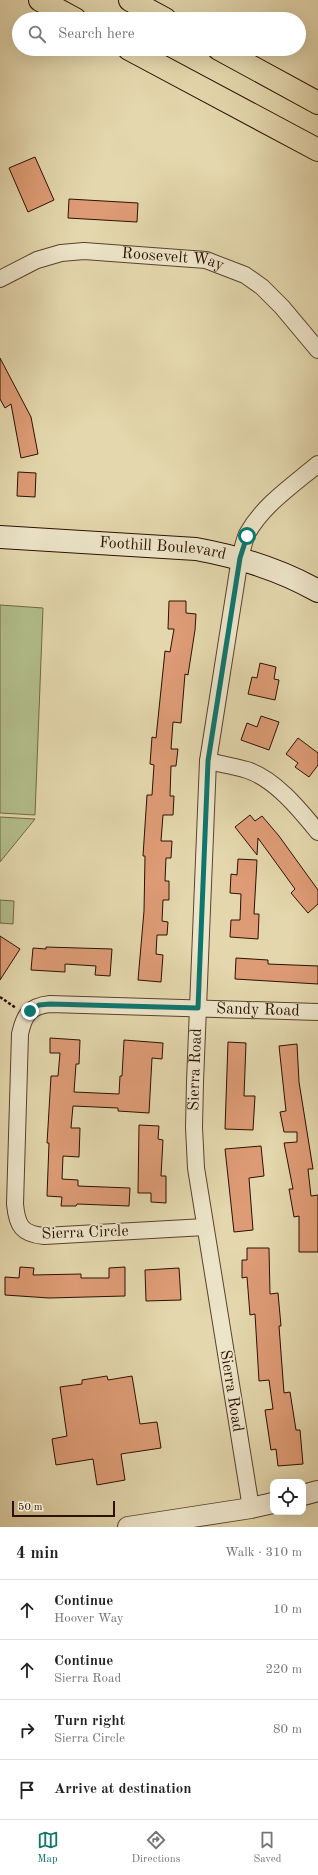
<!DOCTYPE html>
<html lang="en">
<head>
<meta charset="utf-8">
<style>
  body { margin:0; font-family:"Old Standard TT",serif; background:#f6f6f6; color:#222 }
  .controls { position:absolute; right:12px; bottom:12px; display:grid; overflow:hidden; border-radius:8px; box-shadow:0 4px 16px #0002 }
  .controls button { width:36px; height:36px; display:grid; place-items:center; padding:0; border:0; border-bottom:1px solid #e0e0e0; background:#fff; color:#222; font:20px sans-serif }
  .scale { position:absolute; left:12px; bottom:10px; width:103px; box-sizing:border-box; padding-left:4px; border:2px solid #2c1000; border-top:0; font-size:11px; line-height:14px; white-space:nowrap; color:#2c1000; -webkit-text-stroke:3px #ede5ca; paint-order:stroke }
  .stop { position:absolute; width:12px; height:12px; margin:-9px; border:3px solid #0f766e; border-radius:50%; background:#fff }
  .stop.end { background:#0f766e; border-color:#fff; box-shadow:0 1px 4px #0008 }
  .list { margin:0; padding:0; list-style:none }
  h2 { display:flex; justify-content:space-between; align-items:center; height:52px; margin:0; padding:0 16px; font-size:17px }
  h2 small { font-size:13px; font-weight:400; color:#767676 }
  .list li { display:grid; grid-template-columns:26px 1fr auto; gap:12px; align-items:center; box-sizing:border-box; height:60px; padding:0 16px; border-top:1px solid #e0e0e0 }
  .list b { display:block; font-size:15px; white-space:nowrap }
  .list p { margin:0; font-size:13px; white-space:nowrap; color:#767676 }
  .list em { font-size:13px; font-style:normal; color:#767676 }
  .icon { flex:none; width:22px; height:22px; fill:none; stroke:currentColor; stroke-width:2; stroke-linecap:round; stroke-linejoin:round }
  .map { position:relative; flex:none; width:318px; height:1527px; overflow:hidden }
  .search { position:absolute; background:#fff; box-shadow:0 4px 16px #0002; left:12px; right:12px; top:12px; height:44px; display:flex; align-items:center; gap:10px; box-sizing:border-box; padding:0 14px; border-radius:22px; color:#767676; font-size:15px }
  .sheet { height:292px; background:#fff }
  nav { display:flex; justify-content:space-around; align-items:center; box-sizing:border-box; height:56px; border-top:1px solid #e0e0e0; background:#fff; font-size:11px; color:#767676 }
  nav a { display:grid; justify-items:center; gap:2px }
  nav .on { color:#0f766e }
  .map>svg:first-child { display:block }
  .green { fill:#b2be8b; stroke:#6f6746 }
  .building { fill:#de9c76; stroke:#2c1000 }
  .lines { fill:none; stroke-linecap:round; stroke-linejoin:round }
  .minor-casing { stroke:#5a422b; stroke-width:18 }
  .tertiary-casing { stroke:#5a422b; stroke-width:22 }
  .secondary-casing { stroke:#2c1000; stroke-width:24 }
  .motorway-casing { stroke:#2c1000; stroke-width:24 }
  .path { stroke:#2c1000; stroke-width:2.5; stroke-dasharray:3 2; stroke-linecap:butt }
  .minor { stroke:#ede5ca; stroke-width:16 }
  .tertiary { stroke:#ede5ca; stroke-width:20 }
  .secondary { stroke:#ede5ca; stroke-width:22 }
  .motorway { stroke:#e4d7ad; stroke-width:22 }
  .route { stroke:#0f766e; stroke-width:5 }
  .labels { text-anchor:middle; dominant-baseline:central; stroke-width:3.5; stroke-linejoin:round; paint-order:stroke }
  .street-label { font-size:16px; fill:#2c1000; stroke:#ede5ca }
</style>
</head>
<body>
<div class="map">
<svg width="318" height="1527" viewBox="0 0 318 1527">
  <rect width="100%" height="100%" fill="#e4d7ad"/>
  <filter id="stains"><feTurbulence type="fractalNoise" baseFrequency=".005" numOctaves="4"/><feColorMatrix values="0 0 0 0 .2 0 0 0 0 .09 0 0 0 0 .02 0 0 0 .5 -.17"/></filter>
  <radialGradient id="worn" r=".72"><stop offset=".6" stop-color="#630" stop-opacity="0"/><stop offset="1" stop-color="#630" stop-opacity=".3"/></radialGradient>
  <!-- green -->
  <path class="green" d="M0 605 43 608 35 815 0 813Z
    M0 817 35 819 0 862Z
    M0 900 14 901 13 924 0 923Z"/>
  <!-- building -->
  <path class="building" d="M35 157 54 200 28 212 9 168Z
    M69 199 138 203 137 222 68 218Z
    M0 358 31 417 38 454 21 458 11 404 5 408 0 399Z
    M18 472 36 473 35 497 17 496Z
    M169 601H186V613L196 614 195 630 188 675 185 674 181 723 173 722 171 749H178L176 766H171L170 796H174L173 815H163L161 841H172L171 858H166L165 881H169V900H163L162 921 168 922 167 935H157L156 954 163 955 161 982 138 980 144 911 145 856H143L147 795H152L154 765 150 764 152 737 156 738 165 651 170 652 174 629H168Z
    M260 663 276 667 274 679 279 680 275 700 248 694 252 677 257 678Z
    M261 716 279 722 269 750 241 740 247 723 257 727Z
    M298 738 318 753V765L309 777 295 767 298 763 286 754Z
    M250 815 255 821 262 816 279 836 318 890V904L308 913 291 893 295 889 258 838 257 855 235 827Z
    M238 859 257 860 254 914H259L258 939 230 937 231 920H240L241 894 230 893 231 874 237 875Z
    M0 936 20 949 0 980Z
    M46 947 112 949 110 976 95 975 96 966 65 964V972L31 970 33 948 46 949Z
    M236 958 268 960V964L318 966V984L235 979Z
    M50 1038 80 1040 79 1064H76L74 1092 119 1094 120 1076H122L124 1040 163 1043 162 1059 152 1058 149 1113 118 1111V1108L73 1106 71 1128H80L79 1157 63 1156 62 1179 78 1180V1186L130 1188 129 1206 77 1204 76 1206H61L62 1197 47 1196 49 1143H47L48 1127 51 1076H58L60 1053H50Z
    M228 1042 246 1043 244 1096H255L253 1130 225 1129Z
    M297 1044 299 1082 313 1169H308L311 1196 318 1195V1252H299V1216L294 1217 289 1189H293L284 1143 297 1142V1132H284L280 1112 286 1111 279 1046Z
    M139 1125 159 1126 158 1139 163 1140 161 1176H166V1203L151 1202V1193H138Z
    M261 1146 264 1176 249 1178 253 1230 234 1232 225 1149Z
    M247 1248H269L270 1294 278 1293 281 1326H279L284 1393 290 1392 296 1430H300L303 1464 278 1466 276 1449 271 1450 265 1410 273 1409 269 1380 259 1381 255 1314 250 1315 247 1277 242 1278V1260H247Z
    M20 1267 34 1268 33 1275 81 1274V1278H109V1268L125 1267V1296L49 1298 5 1295V1277L19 1278Z
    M179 1268 181 1300 146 1301 145 1270Z
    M107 1376 108 1380 132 1376 140 1424 157 1422 161 1448 121 1454 125 1480 97 1485 93 1459 56 1465 52 1439 67 1436 60 1387 82 1384V1380Z"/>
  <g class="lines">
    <defs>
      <g id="minor">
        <path id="s1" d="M0 279 37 260 61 253 84 251 206 260 245 275 262 287 282 307 318 350"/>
        <path d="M208 761C220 764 234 766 247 770 275 779 300 810 318 832"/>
        <path id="s2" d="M205 1227 44 1236C22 1234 17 1226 15 1204L20 1034C24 1015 30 1006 50 1004L318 1012"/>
        <path id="s3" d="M251 1508 196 1168 194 1127 195 1082 208 761 240 558C242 551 244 541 247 534 263 505 293 485 318 464"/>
      </g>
      <path id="tertiary" d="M303 1495 318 1491
        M128 1527 251 1508 273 1503"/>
      <g id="secondary">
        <path id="s4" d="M0 537 196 549C240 557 279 569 318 591"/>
      </g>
      <path id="motorway" d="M40 0 75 19
        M130 0 165 19
        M129 49 318 150
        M219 49 318 103"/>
    </defs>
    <!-- minor casing -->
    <use href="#minor" class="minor-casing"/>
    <!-- tertiary casing -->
    <use href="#tertiary" class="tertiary-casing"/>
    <!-- secondary casing -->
    <use href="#secondary" class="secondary-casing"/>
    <!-- motorway casing -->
    <use href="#motorway" class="motorway-casing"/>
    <!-- path -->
    <path class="path" d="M0 997 16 1008"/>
    <!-- minor -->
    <use href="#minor" class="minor"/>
    <!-- tertiary -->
    <use href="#tertiary" class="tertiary"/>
    <!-- secondary -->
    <use href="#secondary" class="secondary"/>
    <!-- motorway -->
    <use href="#motorway" class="motorway"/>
  </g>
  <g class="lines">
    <!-- route -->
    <path class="route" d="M30 1011 39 1005 50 1004 198 1008 208 761 240 558 247 536"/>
  </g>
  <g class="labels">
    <!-- street labels -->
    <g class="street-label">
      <text stroke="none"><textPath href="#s1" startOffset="179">Roosevelt Way</textPath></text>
      <text stroke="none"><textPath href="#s4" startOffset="163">Foothill Boulevard</textPath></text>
      <text stroke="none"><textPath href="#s2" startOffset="635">Sandy Road</textPath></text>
      <text stroke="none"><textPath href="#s3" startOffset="443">Sierra Road</textPath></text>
      <text transform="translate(85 1233) rotate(-2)">Sierra Circle</text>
      <text transform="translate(231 1391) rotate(81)">Sierra Road</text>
    </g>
  </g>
  <rect width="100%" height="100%" filter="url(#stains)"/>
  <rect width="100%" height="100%" fill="url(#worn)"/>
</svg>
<div class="controls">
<button><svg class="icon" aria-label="locate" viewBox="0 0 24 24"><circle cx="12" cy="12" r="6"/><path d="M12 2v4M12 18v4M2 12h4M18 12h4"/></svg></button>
</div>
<div class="scale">50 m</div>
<div class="stop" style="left:247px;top:536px"></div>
<div class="stop end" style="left:30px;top:1011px"></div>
<div class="search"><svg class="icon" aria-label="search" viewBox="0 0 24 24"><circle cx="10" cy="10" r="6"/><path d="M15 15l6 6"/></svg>Search here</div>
</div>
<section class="sheet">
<h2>4 min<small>Walk · 310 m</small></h2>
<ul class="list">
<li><svg class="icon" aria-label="ahead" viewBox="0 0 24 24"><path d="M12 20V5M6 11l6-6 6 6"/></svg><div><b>Continue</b><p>Hoover Way</p></div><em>10 m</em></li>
<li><svg class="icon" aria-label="ahead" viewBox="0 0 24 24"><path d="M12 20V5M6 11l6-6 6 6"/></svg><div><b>Continue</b><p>Sierra Road</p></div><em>220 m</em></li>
<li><svg class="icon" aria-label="right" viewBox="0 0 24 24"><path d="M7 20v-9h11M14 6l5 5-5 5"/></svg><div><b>Turn right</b><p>Sierra Circle</p></div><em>80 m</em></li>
<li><svg class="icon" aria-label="arrive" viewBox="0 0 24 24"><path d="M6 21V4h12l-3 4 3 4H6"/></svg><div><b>Arrive at destination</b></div></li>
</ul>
</section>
<nav>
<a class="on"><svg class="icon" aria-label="map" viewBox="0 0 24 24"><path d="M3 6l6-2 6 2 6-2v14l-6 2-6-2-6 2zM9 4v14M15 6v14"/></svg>Map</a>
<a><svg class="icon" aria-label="directions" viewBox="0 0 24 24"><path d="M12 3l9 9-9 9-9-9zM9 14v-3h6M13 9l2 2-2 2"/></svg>Directions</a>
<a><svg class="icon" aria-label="saved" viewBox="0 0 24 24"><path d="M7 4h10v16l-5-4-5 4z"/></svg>Saved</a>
</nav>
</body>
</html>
